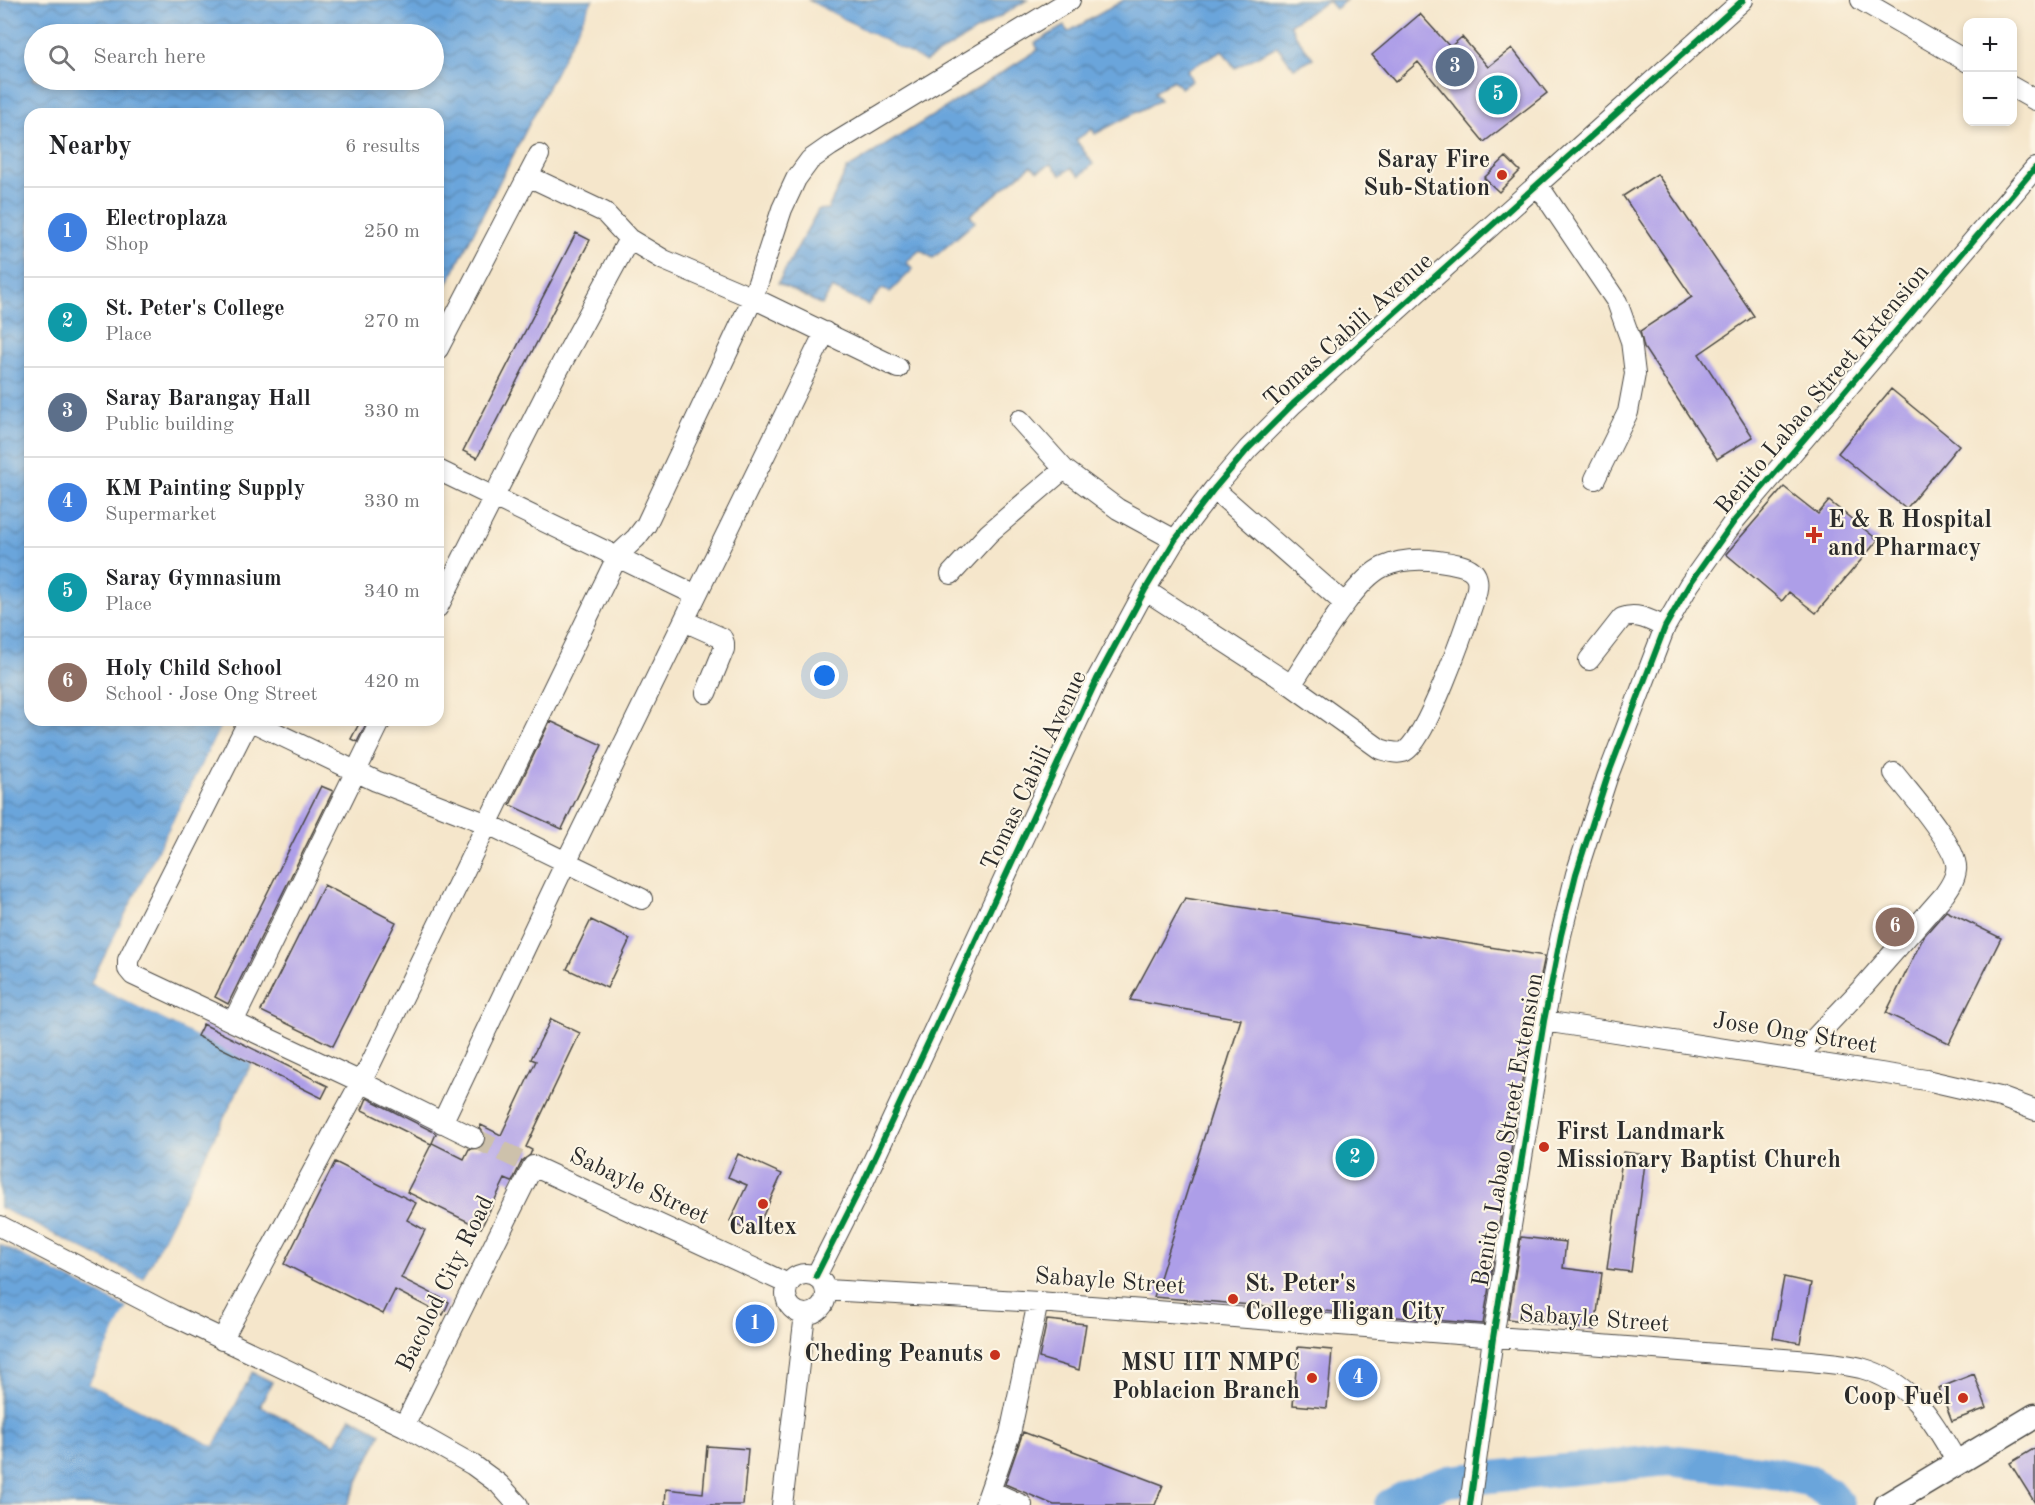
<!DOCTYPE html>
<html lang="en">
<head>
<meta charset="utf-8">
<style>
  body { margin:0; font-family:"Old Standard TT",serif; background:#f2f2f2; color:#202124 }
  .controls { position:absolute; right:18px; top:18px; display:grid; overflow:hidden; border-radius:12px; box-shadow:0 3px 9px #0003 }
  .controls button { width:54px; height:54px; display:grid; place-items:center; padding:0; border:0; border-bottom:2px solid #e0e0e0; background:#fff; color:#202124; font:30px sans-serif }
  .you { position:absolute; left:825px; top:676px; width:21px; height:21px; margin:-15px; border:4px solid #fff; border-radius:50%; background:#1a73e8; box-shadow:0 0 0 9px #1a73e833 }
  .badge { display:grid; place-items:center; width:39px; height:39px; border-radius:50%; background:#1a73e8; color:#fff; font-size:20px; font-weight:700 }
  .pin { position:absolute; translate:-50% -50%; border:3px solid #fff; box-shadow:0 2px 6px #0006 }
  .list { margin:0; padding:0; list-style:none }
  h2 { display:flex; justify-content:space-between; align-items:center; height:78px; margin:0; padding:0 24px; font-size:26px }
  h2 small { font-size:20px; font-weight:400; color:#757577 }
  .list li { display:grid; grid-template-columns:39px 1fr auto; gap:18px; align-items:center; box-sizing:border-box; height:90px; padding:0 24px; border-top:2px solid #e0e0e0 }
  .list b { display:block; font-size:22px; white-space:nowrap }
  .list p { margin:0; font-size:20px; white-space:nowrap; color:#757577 }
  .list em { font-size:20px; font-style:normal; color:#757577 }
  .icon { flex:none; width:33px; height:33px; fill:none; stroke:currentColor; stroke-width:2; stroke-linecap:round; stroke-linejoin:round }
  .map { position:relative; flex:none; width:2035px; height:1505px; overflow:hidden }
  .search { position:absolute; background:#fff; box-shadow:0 3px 9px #0003; left:24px; top:24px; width:420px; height:66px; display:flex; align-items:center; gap:15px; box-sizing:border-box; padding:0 21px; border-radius:33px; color:#757577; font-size:22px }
  .panel { position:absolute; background:#fff; box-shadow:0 3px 9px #0003; left:24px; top:108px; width:420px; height:618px; border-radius:18px }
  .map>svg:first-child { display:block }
  .water { fill:url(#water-waves); stroke:#4b6883; stroke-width:1.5; fill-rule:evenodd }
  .pier { fill:#f5e6cb }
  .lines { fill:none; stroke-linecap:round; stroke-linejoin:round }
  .river { stroke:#6ba5db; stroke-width:32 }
  .building { fill:#ad9ee8 }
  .minor-tunnel { stroke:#cdc1ab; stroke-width:20; stroke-dasharray:20 10; stroke-linecap:butt }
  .minor-casing { stroke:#494743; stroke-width:22 }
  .major-casing { stroke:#494743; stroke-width:27 }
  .minor { stroke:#fff; stroke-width:20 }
  .major { stroke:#fff; stroke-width:24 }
  .cycleway-casing { stroke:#fcf5e5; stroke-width:10 }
  .cycleway { stroke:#00873e; stroke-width:6 }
  .poi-dot { fill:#c8321e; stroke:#fcf5e5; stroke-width:2 }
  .labels { text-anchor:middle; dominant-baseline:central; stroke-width:4.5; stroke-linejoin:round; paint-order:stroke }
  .poi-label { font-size:24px; font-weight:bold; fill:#2b2b2b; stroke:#fcf5e5; text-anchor:end }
  .street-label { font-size:24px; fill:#2b2b2b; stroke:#fcf5e5 }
</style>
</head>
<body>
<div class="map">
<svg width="2035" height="1505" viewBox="0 0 2035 1505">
  <defs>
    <pattern id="water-waves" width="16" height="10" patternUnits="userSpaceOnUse" patternTransform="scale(1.5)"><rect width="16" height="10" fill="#6ba5db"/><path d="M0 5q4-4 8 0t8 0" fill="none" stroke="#5887b2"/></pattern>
  </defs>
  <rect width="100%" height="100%" fill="#fcf5e5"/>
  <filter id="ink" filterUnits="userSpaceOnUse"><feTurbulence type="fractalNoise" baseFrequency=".0167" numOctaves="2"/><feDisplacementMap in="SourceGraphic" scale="12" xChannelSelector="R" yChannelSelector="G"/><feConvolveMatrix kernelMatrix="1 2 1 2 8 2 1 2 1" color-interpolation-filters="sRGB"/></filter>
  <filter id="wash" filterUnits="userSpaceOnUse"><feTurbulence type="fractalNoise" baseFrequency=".008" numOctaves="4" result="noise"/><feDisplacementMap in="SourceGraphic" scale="24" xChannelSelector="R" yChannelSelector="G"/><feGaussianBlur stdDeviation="1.35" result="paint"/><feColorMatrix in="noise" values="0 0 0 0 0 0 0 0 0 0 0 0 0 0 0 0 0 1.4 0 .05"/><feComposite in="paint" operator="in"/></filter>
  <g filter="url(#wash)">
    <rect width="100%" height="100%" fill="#f5e6cb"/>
    <!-- water -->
    <path class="water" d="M0 0H593L438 302V114H30V720H224L91 983 252 1063 143 1279 0 1208ZM34 34H434V80H34Z
      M807 0H1027L925 62Z
      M1124 0H1346L1335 9 1328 1 1290 24 1296 36 1313 58 1294 68 1277 46 1235 68 1222 50 1187 70 1192 81 1181 88 1173 80 1154 92 1160 100 1095 134 1092 129 1076 140 1093 164 1080 176 1071 168 1061 175 1051 164 1038 171 1031 166 970 215 975 222 933 258 920 250 906 262 913 269 890 292 882 289 868 305 832 288 822 305 778 283 818 210 828 209 847 169 1038 50 1035 43 1064 26 1068 32Z
      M0 1244 128 1308 89 1384 214 1446 252 1372 272 1382 260 1406 335 1444 351 1417 381 1433 347 1505H0Z"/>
    <!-- pier -->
    <path class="pier" d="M593 0H596L441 303 438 305Z
      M804 0H807L925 62 922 64 805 3Z
      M224 720H227L95 982 253 1061 255 1065 146 1281 143 1282 0 1212V1208L143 1279 252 1064 91 983Z
      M0 1241 130 1306V1309L93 1383 213 1442 249 1370 253 1369 214 1446 89 1384 127 1308 0 1244Z"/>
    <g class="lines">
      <!-- river -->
      <path class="river" d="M1390 1505 1407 1496 1449 1481 1669 1460 1767 1472 1807 1480 1829 1493 1839 1505"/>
    </g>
    <g id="blocks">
      <!-- building -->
      <path class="building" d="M1420 14 1450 47 1462 37 1488 67 1512 48 1547 93 1484 142 1418 62 1395 82 1372 55Z
        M1506 157 1520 171 1499 192 1484 178Z
        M1657 174 1754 316 1699 354 1753 437 1717 459 1644 348 1640 331 1692 297 1623 196Z
        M576 233 590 240 477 458 463 451Z
        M1891 389 1959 445 1906 509 1838 453Z
        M1784 487 1818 514 1829 501 1878 540 1816 613 1789 592 1782 601 1726 554Z
        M361 720H368L357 742 351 739Z
        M550 721 602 745 562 829 510 805Z
        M321 786 333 791 228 1004 215 997Z
        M324 885 396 922 333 1046 261 1011Z
        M1185 898 1545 956 1532 1019 1483 1324 1154 1297 1241 1019 1130 1000Z
        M1946 911 2001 938 1949 1043 1886 1013 1924 936Z
        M591 920 630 939 607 988 567 969Z
        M551 1019 580 1033 526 1147 532 1150 530 1155 522 1161 512 1182 505 1179 481 1228 407 1192 432 1143 431 1144 362 1110 367 1098 434 1132 436 1134 432 1143 464 1159 469 1149 480 1148 484 1144 486 1137 480 1128 481 1125 501 1135 536 1061 531 1059Z
        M203 1024 328 1086 322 1098 197 1036Z
        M1623 1152 1646 1155 1631 1272 1607 1269Z
        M738 1154 782 1174 755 1233 730 1221 747 1185 728 1177Z
        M335 1162 416 1203 407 1220 425 1230 401 1278 449 1302 443 1315 395 1290 383 1314 284 1264Z
        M1521 1237 1566 1242 1563 1268 1602 1273 1595 1330 1508 1319Z
        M1784 1277 1811 1283 1800 1343 1773 1338Z
        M1047 1320 1086 1324 1079 1370 1039 1358Z
        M1298 1347 1332 1350 1327 1408 1293 1405Z
        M1974 1374 1987 1408 1952 1421 1939 1388Z
        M1023 1432 1163 1485 1155 1505H1054L1005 1484Z
        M707 1446 748 1449 743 1505H665L666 1489 703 1493Z
        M2035 1448V1503L2010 1463Z"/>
    </g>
  </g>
  <g filter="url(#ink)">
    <use href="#blocks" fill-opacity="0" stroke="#494743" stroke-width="1.5"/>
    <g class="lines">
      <!-- minor-tunnel -->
      <path class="minor-tunnel" d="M474 1138 533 1166"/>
      <defs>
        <path id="minor" d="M1861 0 1968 62
          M2012 87 2035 100
          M528 176 604 212 629 239 664 260 753 298 898 368
          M1538 185 1617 302 1631 341 1635 374 1628 412 1595 479
          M438 349 539 155
          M1020 420 1064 469 1118 509 1175 540
          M438 470 696 595
          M1214 489 1345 604
          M951 574 989 533 1064 469
          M1145 590 1291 685 1380 749C1387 751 1396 754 1403 752 1425 745 1466 625 1474 600 1480 583 1480 570 1460 565 1435 559 1407 556 1383 567 1353 580 1311 656 1291 685
          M438 607 556 374 629 239
          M684 621 722 638 724 643V649L706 693
          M1589 660 1622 618C1638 612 1651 621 1665 627
          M249 720 128 960V969L133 975 361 1082 474 1138
          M249 720 376 781 488 824 642 899
          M1544 1021 1926 1080 2000 1097 2035 1110
          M233 1022 381 720
          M1794 1060 1864 986 1944 895C1949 888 1955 880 1956 870 1960 849 1908 791 1894 773
          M442 1123 566 862 825 332
          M0 1226 172 1315 404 1426 473 1465 499 1484 518 1505
          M786 1294a20 20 0 1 1 40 0a20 20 0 1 1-40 0Z
          M816 1276 862 1185 1097 679 1145 590 1175 540 1214 489 1248 449 1293 404 1743 0
          M826 1290 1038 1302 1811 1361C1827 1363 1845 1364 1861 1368 1912 1382 1932 1420 1957 1462
          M222 1340 370 1065 618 555 636 538 646 525 753 298 782 209 796 179 810 160 830 146 1070 0
          M404 1426 533 1166 788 1284
          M991 1491 1022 1505
          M782 1505 805 1314
          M985 1505 1010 1434 1038 1302
          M1470 1505 1493 1338 1544 1021 1561 935 1576 874 1607 778 1665 627 1689 585 1735 520 2035 168"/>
        <path id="major" d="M1887 1505 2035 1416"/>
      </defs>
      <!-- minor casing -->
      <use href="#minor" class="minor-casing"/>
      <!-- major casing -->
      <use href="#major" class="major-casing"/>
      <!-- minor -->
      <use href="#minor" class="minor"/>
      <!-- major -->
      <use href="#major" class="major"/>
      <defs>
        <path id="cycleway" d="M816 1276 862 1185 1097 679 1145 590 1175 540 1214 489 1248 449 1293 404 1743 0
          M1470 1505 1493 1338 1544 1021 1561 935 1576 874 1607 778 1665 627 1689 585 1735 520 2035 168"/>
      </defs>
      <!-- cycleway casing -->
      <use href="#cycleway" class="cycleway-casing"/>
      <!-- cycleway -->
      <use href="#cycleway" class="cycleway"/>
    </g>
  </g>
  <!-- markers -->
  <g class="poi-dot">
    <circle cx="1502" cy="175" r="6"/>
    <path d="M1811 526h6v6h6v6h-6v6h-6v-6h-6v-6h6z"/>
    <circle cx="1544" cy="1147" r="6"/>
    <circle cx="763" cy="1204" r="6"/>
    <circle cx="1233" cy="1299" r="6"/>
    <circle cx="995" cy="1355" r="6"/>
    <circle cx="1312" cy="1378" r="6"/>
    <circle cx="1963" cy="1398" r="6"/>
  </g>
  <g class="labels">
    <!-- poi labels -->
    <g class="poi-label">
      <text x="1490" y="161">Saray Fire<tspan x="1490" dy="28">Sub-Station</tspan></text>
      <text x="1828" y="521" text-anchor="start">E &amp; R Hospital<tspan x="1828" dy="28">and Pharmacy</tspan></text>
      <text x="1556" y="1133" text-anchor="start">First Landmark<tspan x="1556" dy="28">Missionary Baptist Church</tspan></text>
      <text x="763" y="1228" text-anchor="middle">Caltex</text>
      <text x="1245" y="1285" text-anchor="start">St. Peter's<tspan x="1245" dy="28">College Iligan City</tspan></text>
      <text x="983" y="1355">Cheding Peanuts</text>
      <text x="1300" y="1364">MSU IIT NMPC<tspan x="1300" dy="28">Poblacion Branch</tspan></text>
      <text x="1951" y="1398">Coop Fuel</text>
    </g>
    <!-- street labels -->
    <g class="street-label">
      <text transform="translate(1349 331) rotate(-42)">Tomas Cabili Avenue</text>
      <text transform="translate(1823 390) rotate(-50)">Benito Labao Street Extension</text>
      <text transform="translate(1035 771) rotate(-65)">Tomas Cabili Avenue</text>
      <text transform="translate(1795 1034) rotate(9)">Jose Ong Street</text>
      <text transform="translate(1509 1130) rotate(-80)">Benito Labao Street Extension</text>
      <text transform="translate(639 1187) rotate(25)">Sabayle Street</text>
      <text transform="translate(1110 1282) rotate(4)">Sabayle Street</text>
      <text transform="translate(446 1284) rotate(-64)">Bacolod City Road</text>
      <text transform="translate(1594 1320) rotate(4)">Sabayle Street</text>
    </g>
  </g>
</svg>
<div class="controls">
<button>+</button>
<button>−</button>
</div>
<div class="you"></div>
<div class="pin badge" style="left:755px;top:1324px;background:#3f7fe0">1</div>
<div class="pin badge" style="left:1355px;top:1158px;background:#0f9aa8">2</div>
<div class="pin badge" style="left:1455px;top:67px;background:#5c6f8a">3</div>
<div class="pin badge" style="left:1358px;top:1378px;background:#3f7fe0">4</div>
<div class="pin badge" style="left:1498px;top:95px;background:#0f9aa8">5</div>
<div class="pin badge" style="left:1895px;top:927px;background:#8d6e63">6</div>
<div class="search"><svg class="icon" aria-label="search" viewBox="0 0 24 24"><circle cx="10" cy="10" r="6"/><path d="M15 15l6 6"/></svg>Search here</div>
<section class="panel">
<h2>Nearby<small>6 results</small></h2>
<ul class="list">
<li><span class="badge" style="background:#3f7fe0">1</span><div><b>Electroplaza</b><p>Shop</p></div><em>250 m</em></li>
<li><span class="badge" style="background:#0f9aa8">2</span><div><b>St. Peter's College</b><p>Place</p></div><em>270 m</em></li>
<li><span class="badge" style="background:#5c6f8a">3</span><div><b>Saray Barangay Hall</b><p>Public building</p></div><em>330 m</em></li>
<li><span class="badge" style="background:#3f7fe0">4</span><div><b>KM Painting Supply</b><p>Supermarket</p></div><em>330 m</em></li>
<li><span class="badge" style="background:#0f9aa8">5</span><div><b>Saray Gymnasium</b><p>Place</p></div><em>340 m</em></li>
<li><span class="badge" style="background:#8d6e63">6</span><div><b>Holy Child School</b><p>School · Jose Ong Street</p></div><em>420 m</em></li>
</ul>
</section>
</div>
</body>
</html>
